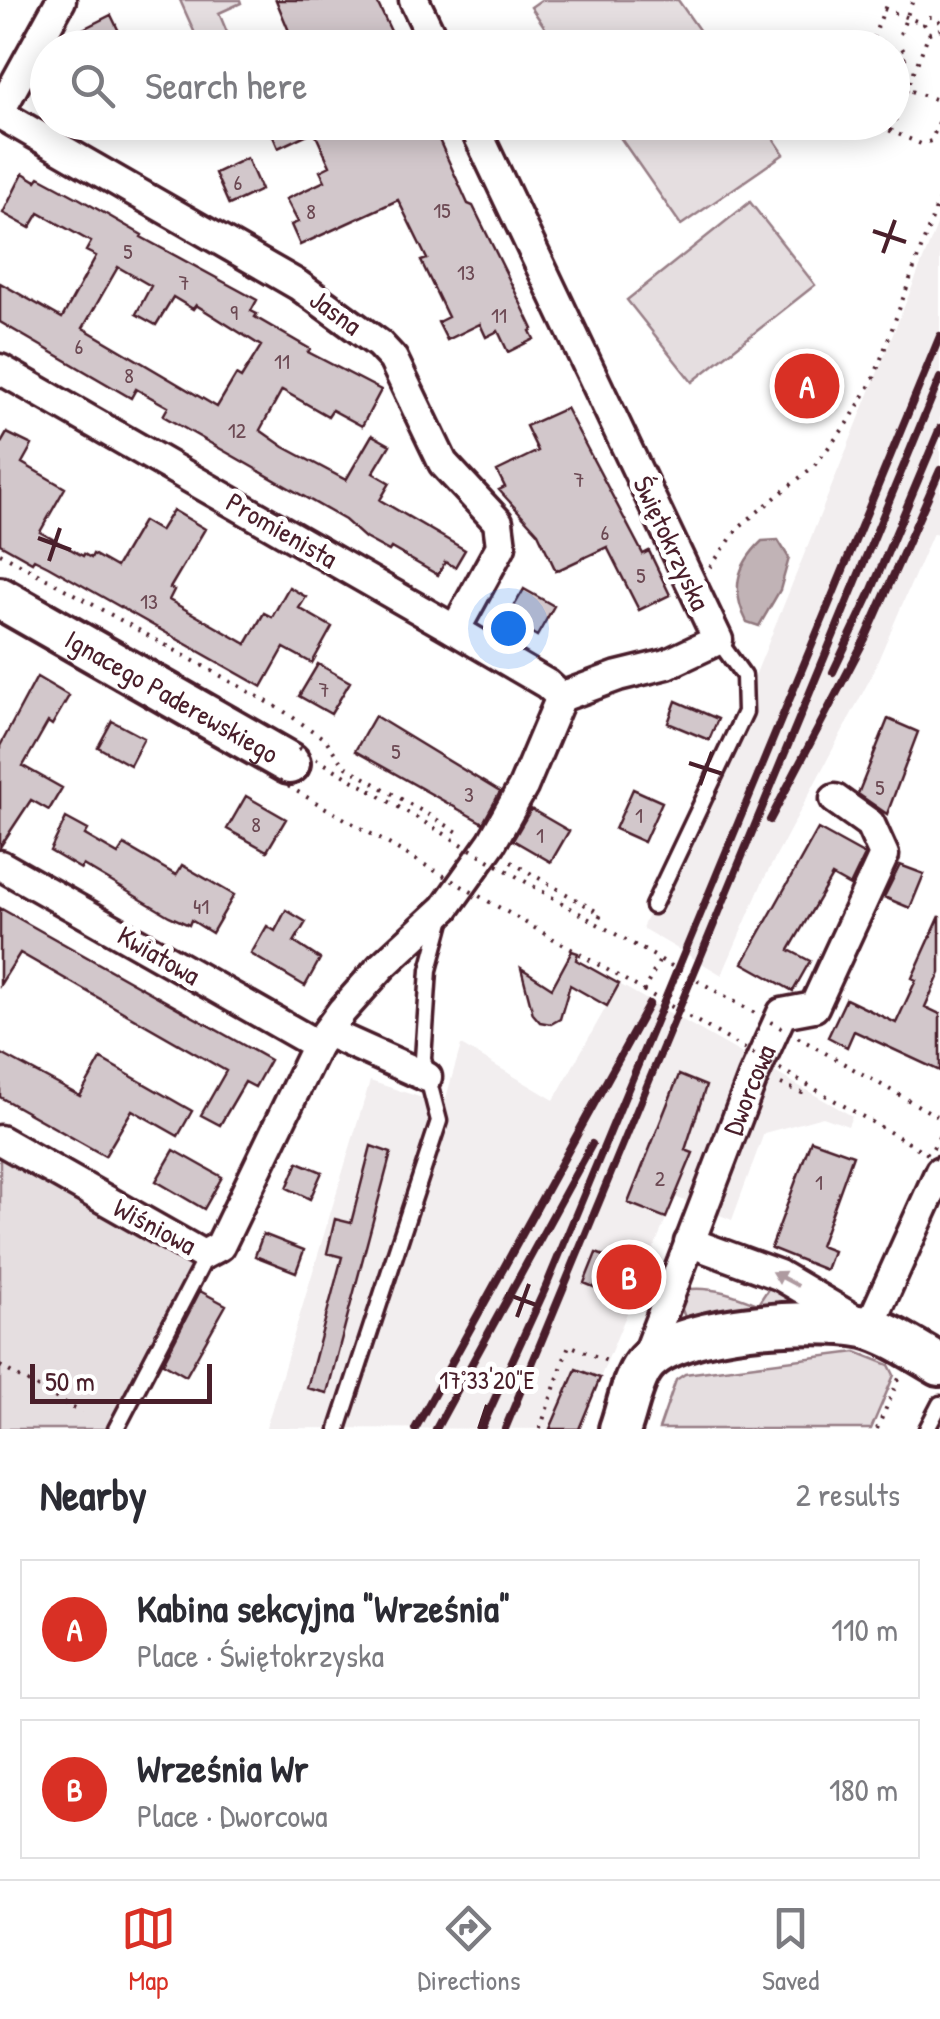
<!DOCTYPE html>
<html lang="en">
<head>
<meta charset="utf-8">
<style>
  body { margin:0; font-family:"Patrick Hand",sans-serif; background:#f7f7f7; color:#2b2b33 }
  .scale { position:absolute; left:30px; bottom:25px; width:182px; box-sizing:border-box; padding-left:10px; border:5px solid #4a1f2b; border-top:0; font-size:28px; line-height:35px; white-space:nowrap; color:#4a1f2b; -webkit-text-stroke:8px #fff; paint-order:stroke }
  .you { position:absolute; left:508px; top:628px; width:35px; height:35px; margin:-25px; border:8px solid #fff; border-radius:50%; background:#1a73e8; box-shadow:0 0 0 15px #1a73e833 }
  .badge { display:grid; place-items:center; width:65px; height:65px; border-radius:50%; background:#d93025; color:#fff; font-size:32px; font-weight:700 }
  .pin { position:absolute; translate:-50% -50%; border:5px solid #fff; box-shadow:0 2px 10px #0006 }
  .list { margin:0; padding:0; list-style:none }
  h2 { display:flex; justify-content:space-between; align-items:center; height:130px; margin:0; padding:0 40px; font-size:42px }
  h2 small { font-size:32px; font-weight:400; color:#7c7c81 }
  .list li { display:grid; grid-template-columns:65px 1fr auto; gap:30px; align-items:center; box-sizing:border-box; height:140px; margin:0 20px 20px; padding:0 20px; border:2px solid #e1e1e2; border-radius:0px }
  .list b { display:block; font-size:38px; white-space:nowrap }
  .list p { margin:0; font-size:32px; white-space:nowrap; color:#7c7c81 }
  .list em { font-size:32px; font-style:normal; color:#7c7c81 }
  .icon { flex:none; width:55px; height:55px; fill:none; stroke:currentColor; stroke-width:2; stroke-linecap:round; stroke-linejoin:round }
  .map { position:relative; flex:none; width:940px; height:1429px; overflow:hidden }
  .search { position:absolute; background:#fff; box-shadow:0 5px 25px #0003; left:30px; right:30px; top:30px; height:110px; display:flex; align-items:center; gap:25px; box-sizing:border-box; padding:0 35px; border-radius:55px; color:#7c7c81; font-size:38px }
  .sheet { height:450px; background:#fff }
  nav { display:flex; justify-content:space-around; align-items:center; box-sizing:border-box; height:140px; border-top:2px solid #e1e1e2; background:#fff; font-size:28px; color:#7c7c81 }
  nav a { display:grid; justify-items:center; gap:5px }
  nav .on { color:#d93025 }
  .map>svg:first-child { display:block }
  .built { fill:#f2eeef }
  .green { fill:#e5dee0; stroke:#987e86; stroke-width:2.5 }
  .water { fill:#c1b3b6; stroke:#91787e; stroke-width:2.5 }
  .building { fill:#d2c7cb; stroke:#4a1f2b; stroke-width:2.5; fill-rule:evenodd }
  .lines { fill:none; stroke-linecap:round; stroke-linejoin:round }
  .lane-casing { stroke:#4a1f2b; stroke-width:21 }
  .street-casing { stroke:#4a1f2b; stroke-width:35 }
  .secondary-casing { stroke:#4a1f2b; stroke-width:48 }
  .path { stroke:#4a1f2b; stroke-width:4; stroke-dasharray:2.5 8; stroke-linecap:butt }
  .lane { stroke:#fff; stroke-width:14 }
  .street { stroke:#fff; stroke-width:28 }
  .secondary { stroke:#fff; stroke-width:40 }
  .rail { stroke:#4a1f2b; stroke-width:8 }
  .path-bridge { stroke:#4a1f2b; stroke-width:4; stroke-dasharray:2.5 8; stroke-linecap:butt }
  .oneway { fill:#ae9aa0 }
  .ticks { fill:none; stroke:#4a1f2b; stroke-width:4 }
  .labels { text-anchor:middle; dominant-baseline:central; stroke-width:10; stroke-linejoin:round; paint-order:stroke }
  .number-label { font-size:22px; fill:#6c4953 }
  .street-label { font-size:28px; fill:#4a1f2b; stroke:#fff }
  .ticks-label { font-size:25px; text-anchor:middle; fill:#4a1f2b; stroke:#fff; stroke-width:10; stroke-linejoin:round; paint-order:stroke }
</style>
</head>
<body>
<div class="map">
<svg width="940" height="1429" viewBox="0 0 940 1429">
  <rect width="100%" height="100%" fill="#fff"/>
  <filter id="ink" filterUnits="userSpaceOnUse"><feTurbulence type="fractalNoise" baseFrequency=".01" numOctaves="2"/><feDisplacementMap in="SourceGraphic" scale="20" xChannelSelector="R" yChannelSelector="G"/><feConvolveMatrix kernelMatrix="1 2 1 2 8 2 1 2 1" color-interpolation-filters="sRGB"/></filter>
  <g filter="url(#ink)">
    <!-- built -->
    <path class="built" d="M940 218V534L933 533 870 679 763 881 722 975 642 928 738 716 735 700 755 676Z
      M619 984 852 1116 848 1126 823 1117 764 1133 732 1220 675 1197 579 1429 266 1428 370 1081 444 1105 461 1045 554 1100Z"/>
    <!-- green -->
    <path class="green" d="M180 0H240L241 3 219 13 233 47H201Z
      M541 0H678L711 47H558L531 7Z
      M610 123H763L784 154 681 225Z
      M750 202 815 285 692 382 627 300Z
      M0 1155 192 1266 106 1429H0Z
      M772 1283 792 1299 789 1307 686 1320 679 1302 690 1289C715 1287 735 1295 758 1304Z
      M856 1352 889 1365 894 1375 871 1429H659L676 1380 685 1374Z"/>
    <!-- water -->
    <path class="water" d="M778 540 789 558 780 590 759 626 747 622C731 590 736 566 762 541Z"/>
    <!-- building -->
    <path class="building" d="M276 0H376L399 48H359L354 37 331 48H296Z
      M111 15 127 48H82L75 33Z
      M280 122H431L468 204 473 206 509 279 533 329 530 331 534 339 508 352 498 331 486 337 480 324 447 340 438 322 448 317 421 261 427 259 398 200 300 245 291 225 298 222 286 199 325 181 320 171 330 166 314 131 278 148 269 127Z
      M247 158 261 190 229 205 215 173Z
      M23 173 36 181 39 177 80 199 142 235 141 237 257 300 251 311 257 314 255 317 310 349 308 352 381 390 362 426 332 410 328 416 282 390 260 430 284 447 346 480 372 435 390 445 373 473 390 483 380 500 465 550 455 567 445 562 438 575 391 548 389 551 365 538 345 520 163 416 168 407 136 389 131 398 0 322V283L62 318 96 256 86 251 91 242 39 213 30 228 3 213ZM118 267 151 286 136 314 156 325 173 297 193 309 196 305 261 346 241 378 236 375 217 407 83 328Z
      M802 367 824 376 812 405 791 397Z
      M566 408 643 554 649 551 670 595 639 610 607 547 556 571 538 533 499 490 505 487 497 471 538 451 526 426Z
      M7 433 32 445 22 463 65 488 40 532 83 556 84 554 91 558 93 554 116 567 143 521 160 531 173 510 205 529 170 588 174 590 169 600 246 644 264 613 272 617 289 587 306 597 299 608 332 627 312 663 284 648 262 687 48 566 34 559 32 562 0 544V445Z
      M524 589 554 606 537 636 507 618Z
      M318 664 350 682 331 714 299 696Z
      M37 677 69 696 52 725 48 722 23 766 62 788 49 810 31 800 0 847V746Z
      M676 701 718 719 709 740 668 723Z
      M375 716 500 792 483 823 355 751Z
      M888 719 918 732 887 814 858 794Z
      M112 721 144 738 130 765 98 747Z
      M633 789 662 802 644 842 615 829Z
      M246 796 286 819 267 851 227 829Z
      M531 809 569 831 551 862 513 840Z
      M66 818 88 830 85 835 118 854 124 845 176 875 182 865 234 895 212 933 191 920 189 925 169 916 83 865 81 869 50 851Z
      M818 829 865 855 850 886 832 876 789 950 810 961 793 991 743 963Z
      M900 865 924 874 910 908 884 897Z
      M0 908 270 1060 255 1087 245 1082 220 1125 201 1115 226 1071 20 953 0 985Z
      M286 910 306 922 294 942 320 959 305 986 251 954 267 926 275 931Z
      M940 916V973L925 1007 940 1014V1071L854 1031 847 1047 828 1037 846 999 896 1023 916 980 912 978Z
      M572 951 578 953 576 960 619 984 607 1006 570 985 560 1019 551 1024 540 1022 533 1014 521 968 552 988Z
      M0 1053 80 1096 101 1059 192 1111 178 1136 132 1110 105 1156 0 1097Z
      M679 1075 706 1086 685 1150 693 1153 666 1218 628 1203Z
      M811 1140 853 1155 820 1246 833 1251 826 1270 771 1248Z
      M371 1146 391 1153 327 1393 307 1388 342 1257 327 1253 335 1219 351 1223Z
      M174 1150 222 1177 204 1209 156 1181Z
      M298 1162 322 1172 310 1199 287 1188Z
      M263 1234 304 1250 296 1272 255 1256Z
      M596 1253 615 1260 618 1255 646 1267 630 1302 584 1283Z
      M200 1291 226 1305 186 1376 163 1363Z
      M576 1369 600 1378 579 1429H550Z"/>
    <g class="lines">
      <defs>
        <path id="lane" d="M653 906 745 712 744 676 718 640
          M116 1429 201 1266 203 1255
          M338 1429 439 1121 423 1059 429 970 444 914
          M927 1429 940 1404"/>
        <g id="street">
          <path d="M414 0 437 48"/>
          <path d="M0 111 61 0"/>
          <path d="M0 114 298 285 379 344 393 359 443 463 498 522 501 546 455 630"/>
          <path d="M0 369 455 630 547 684 561 697"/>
          <path d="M0 865 317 1045"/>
          <path d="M327 1032 427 1077"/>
          <path d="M0 1140 203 1255 220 1246 317 1045 342 1011 382 966 445 908 492 842 523 787 561 697 618 676 667 664 718 640 472 122"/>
          <path d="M689 1242 779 1275 869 1328 940 1171"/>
          <path id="s1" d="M643 1365 753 1077 782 1013 814 1007 884 855 870 824 835 799"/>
        </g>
        <g id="secondary">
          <path id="s2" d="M0 598 289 763"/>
          <path d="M620 1429C627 1410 632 1380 644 1365 675 1324 817 1318 865 1327 890 1333 917 1352 940 1365"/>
        </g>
      </defs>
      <!-- lane casing -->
      <use href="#lane" class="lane-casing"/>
      <!-- street casing -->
      <use href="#street" class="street-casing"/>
      <!-- secondary casing -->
      <use href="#secondary" class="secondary-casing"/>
      <!-- path -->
      <path class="path" d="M884 9 922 23
        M940 22 935 17H929L924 24 929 33 940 29
        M900 34 913 0
        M872 44 880 40 887 48
        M869 48 888 0
        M892 50 902 48 907 56 898 65 892 62
        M892 84 940 101
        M870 122 921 144 931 141 940 120
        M891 131 929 33
        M0 553 282 710 326 740 343 765 463 835
        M710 567 740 526 813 467 848 423 874 378 940 197
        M511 862 601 914 596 923
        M643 992 660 960
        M781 1084 802 1093 807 1086
        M933 1148 940 1134
        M0 1366 82 1413
        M540 1429 569 1345 607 1361
        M877 1429 900 1376"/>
      <!-- lane -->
      <use href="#lane" class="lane"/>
      <!-- street -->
      <use href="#street" class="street"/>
      <!-- secondary -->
      <use href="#secondary" class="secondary"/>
      <!-- rail -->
      <path class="rail" d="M833 672 870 594 940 428
        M770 820 866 637 940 470
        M415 1429 649 1004
        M436 1429 592 1144
        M481 1429 545 1289 940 336
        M505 1429 940 378"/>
      <!-- path-bridge -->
      <path class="path-bridge" d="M298 748 596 923 940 1118
        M279 781 940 1161"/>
    </g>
    <!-- one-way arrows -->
    <defs><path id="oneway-solid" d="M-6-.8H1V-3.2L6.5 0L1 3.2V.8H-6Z" transform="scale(2.5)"/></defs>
    <use class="oneway" href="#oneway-solid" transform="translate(785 1279) rotate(-152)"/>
  </g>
  <!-- ticks -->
  <path class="ticks" d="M873 231 906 242M883 253 895 220M38 538 71 550M49 561 60 528M689 763 723 774M700 785 712 752M506 1294 539 1306M517 1317 529 1284M479 1429 487 1405"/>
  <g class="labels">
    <!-- number labels -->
    <g class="number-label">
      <text x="238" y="182">6</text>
      <text x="442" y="210">15</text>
      <text x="311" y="211">8</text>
      <text x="128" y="251">5</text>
      <text x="466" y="272">13</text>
      <text x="184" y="282">7</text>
      <text x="234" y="312">9</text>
      <text x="499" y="315">11</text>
      <text x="79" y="346">6</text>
      <text x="282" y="361">11</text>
      <text x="129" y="375">8</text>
      <text x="237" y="430">12</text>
      <text x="579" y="479">7</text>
      <text x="605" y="532">6</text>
      <text x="641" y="575">5</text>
      <text x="149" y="601">13</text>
      <text x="324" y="689">7</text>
      <text x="396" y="751">5</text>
      <text x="880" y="787">5</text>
      <text x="469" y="794">3</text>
      <text x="639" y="815">1</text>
      <text x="256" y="824">8</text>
      <text x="540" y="835">1</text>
      <text x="201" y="906">41</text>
      <text x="660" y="1178">2</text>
      <text x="819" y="1182">1</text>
    </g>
    <!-- street labels -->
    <g class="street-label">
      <text transform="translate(336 312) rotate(36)">Jasna</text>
      <text transform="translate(282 530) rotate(30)">Promienista</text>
      <text transform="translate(672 543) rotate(65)">Świętokrzyska</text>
      <text stroke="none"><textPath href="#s2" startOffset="198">Ignacego Paderewskiego</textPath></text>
      <text transform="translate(159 955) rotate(30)">Kwiatowa</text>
      <text stroke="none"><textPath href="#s1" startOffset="295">Dworcowa</textPath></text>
      <text transform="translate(155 1226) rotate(28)">Wiśniowa</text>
    </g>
  </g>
  <g class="ticks-label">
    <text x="487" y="1389">17°33'20"E</text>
  </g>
</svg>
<div class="scale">50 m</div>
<div class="you"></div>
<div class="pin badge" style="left:807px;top:386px">A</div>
<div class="pin badge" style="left:629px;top:1277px">B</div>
<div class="search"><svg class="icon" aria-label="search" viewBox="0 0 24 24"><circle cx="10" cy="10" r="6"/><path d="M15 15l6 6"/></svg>Search here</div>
</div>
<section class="sheet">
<h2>Nearby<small>2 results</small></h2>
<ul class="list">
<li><span class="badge">A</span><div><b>Kabina sekcyjna &quot;Września&quot;</b><p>Place · Świętokrzyska</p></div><em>110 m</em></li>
<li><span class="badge">B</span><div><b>Września Wr</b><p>Place · Dworcowa</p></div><em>180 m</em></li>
</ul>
</section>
<nav>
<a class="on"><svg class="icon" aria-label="map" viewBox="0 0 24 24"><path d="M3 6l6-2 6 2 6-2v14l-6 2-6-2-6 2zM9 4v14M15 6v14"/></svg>Map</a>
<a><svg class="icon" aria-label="directions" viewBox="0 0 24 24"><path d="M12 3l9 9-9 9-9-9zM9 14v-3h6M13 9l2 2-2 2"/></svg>Directions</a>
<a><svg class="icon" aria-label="saved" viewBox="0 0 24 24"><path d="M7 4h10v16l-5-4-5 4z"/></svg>Saved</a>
</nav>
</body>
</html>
